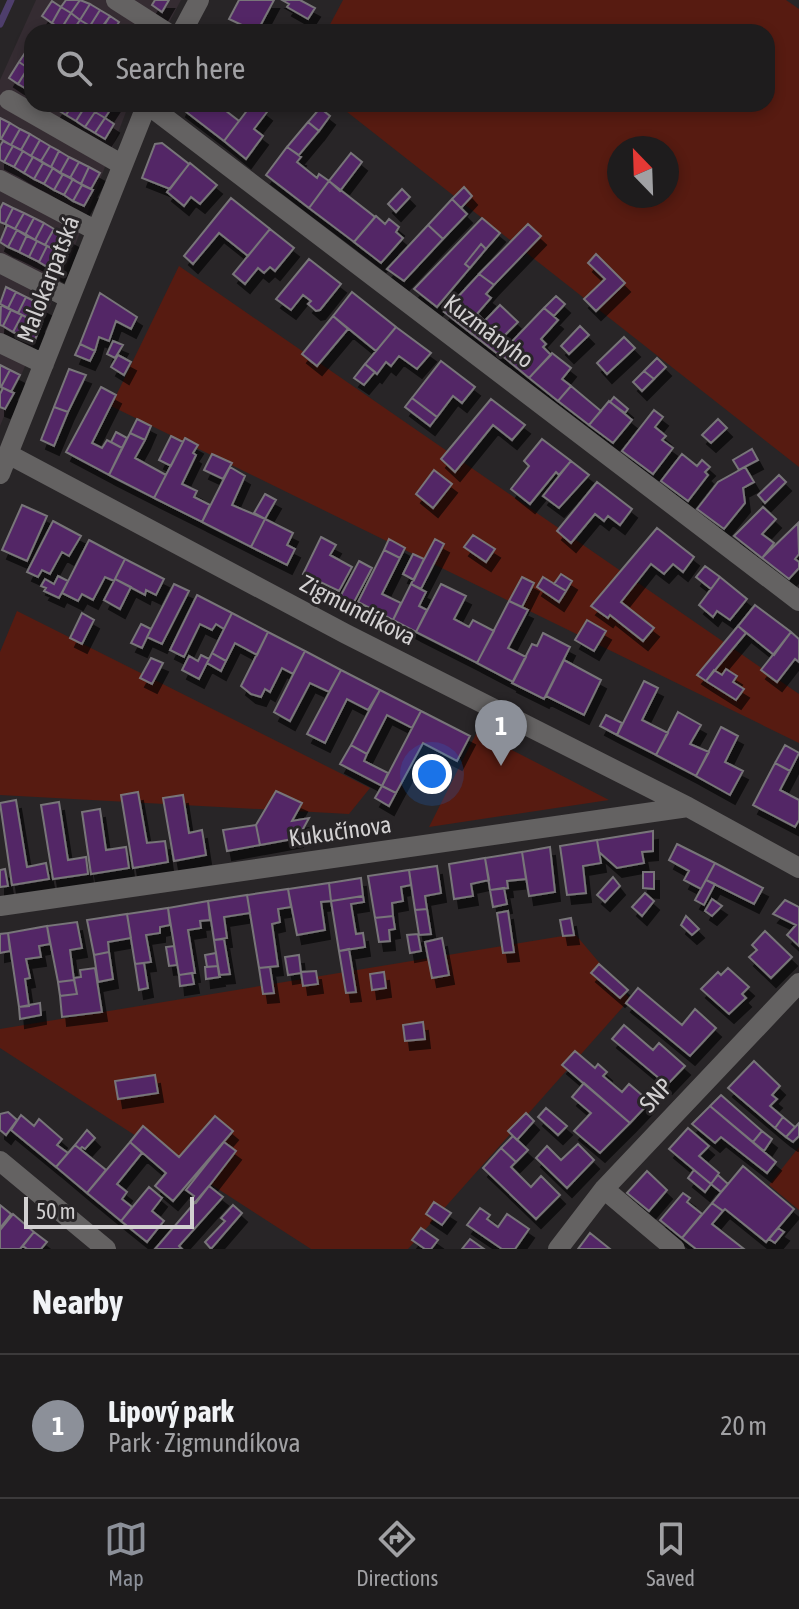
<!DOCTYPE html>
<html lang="en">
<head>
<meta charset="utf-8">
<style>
  body { margin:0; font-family:"Asap Condensed",sans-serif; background:#2b292a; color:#f1f3f6 }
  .compass { position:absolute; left:607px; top:136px; width:72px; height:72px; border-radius:50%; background:#1e1c1d; box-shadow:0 4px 12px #0003; rotate:337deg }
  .scale { position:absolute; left:24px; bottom:20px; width:170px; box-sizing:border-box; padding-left:8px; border:4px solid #d2d0d1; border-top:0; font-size:22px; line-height:28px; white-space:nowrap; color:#d2d0d1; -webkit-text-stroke:6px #282527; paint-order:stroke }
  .you { position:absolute; left:432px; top:774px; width:28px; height:28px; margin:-20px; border:6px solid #fff; border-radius:50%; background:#1a73e8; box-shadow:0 0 0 12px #1a73e833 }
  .badge { display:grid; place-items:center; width:52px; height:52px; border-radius:50%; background:#8c9099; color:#fff; font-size:26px; font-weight:700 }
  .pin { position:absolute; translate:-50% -66px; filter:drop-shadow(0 2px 4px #0008) }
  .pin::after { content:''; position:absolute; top:42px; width:28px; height:24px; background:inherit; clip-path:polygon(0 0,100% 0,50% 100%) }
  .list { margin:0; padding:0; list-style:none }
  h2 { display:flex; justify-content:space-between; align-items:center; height:104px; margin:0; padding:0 32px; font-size:34px }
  h2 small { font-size:26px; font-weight:400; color:#a1a1a4 }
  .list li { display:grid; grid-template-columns:52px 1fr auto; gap:24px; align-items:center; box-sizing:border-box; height:144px; padding:0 32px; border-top:2px solid #3c3a3b }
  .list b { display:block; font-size:30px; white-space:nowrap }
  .list p { margin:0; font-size:26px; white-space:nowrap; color:#a1a1a4 }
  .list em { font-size:26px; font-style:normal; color:#a1a1a4 }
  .icon { flex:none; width:44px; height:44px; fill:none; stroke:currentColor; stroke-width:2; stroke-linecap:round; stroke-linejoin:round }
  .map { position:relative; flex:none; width:799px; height:1249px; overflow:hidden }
  .search { position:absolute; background:#1e1c1d; box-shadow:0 4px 12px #0003; left:24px; right:24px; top:24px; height:88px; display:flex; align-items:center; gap:20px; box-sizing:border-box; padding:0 28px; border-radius:24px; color:#a1a1a4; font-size:30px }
  .sheet { height:248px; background:#1e1c1d }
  nav { display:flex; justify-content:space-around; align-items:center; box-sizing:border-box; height:112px; border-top:2px solid #3c3a3b; background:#1e1c1d; font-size:22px; color:#a1a1a4 }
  nav a { display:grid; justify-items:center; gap:4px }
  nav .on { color:#8c9099 }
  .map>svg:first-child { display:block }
  .built { fill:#352c32 }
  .green { fill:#571b11; fill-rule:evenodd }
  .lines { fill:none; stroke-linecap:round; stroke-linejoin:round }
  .stream { stroke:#4e3e6c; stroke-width:7 }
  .building { fill:#522866; stroke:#787579; stroke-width:2; filter:url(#shadow) }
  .minor { stroke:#646262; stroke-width:20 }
  .labels { text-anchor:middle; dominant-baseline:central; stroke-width:6; stroke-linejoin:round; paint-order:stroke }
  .street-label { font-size:24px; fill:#d2d0d1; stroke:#282527 }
</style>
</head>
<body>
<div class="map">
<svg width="799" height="1249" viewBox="0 0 799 1249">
  <defs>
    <filter id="shadow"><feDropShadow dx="5" dy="9" stdDeviation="0" flood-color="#0009"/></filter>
  </defs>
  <rect width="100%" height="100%" fill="#282527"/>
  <!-- built -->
  <path class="built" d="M36 0H181L164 32H32V104H129L71 256 0 426V80Z"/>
  <!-- green -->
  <path class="green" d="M343 0H786L799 9V467L337 104H767V32H326ZM619 148H667V196H619Z
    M179 266 799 694V743L111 406Z
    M17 611 370 788 349 814 0 795V652Z
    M477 732 609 800 429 827Z
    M575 934 630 999 408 1249H311L0 1048V1029Z
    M799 1147V1210L769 1185Z"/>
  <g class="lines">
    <!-- stream -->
    <path class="stream" d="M0 24 11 0"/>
  </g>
  <!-- building -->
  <path class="building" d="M66 0H80L71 13 61 7Z
    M80 0 90 4 80 20 71 13Z
    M155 0H169L162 12 152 5Z
    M239 0H274L257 32 229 19Z
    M282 0H300L315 8 308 19 287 7 289 4Z
    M52 1 61 7 52 23 42 16Z
    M90 4 100 10 90 26 80 20Z
    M61 7 71 13 61 29 52 23Z
    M100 10 110 16 99 31 90 26Z
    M71 13 80 20 72 32H66L61 29Z
    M110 16 119 22 113 32H100Z
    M80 20 90 26 86 32H72Z
    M29 47 32 49V63L28 68 19 62Z
    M19 62 28 68 18 84 9 78Z
    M28 68 32 71V84L28 90 18 84Z
    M59 104H73L66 115 56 109Z
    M73 104 86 105 76 121 66 115Z
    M100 104H114L105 118 95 112Z
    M183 104H217L239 121 224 141 181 108Z
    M252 104H257L267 112 254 129 263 136 246 159 224 141Z
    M86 105 95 112 85 127 76 121Z
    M320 108 330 116 319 131 308 122Z
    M95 112 105 118 95 133 85 127Z
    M0 118 10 123 1 139H0Z
    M105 118 114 124 105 139 95 133Z
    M308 122 319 131 299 155 287 147Z
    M10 123 20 129 11 145 1 139Z
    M20 129 30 134 21 150 11 145Z
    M30 134 40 140 31 156 21 150Z
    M40 140 50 146 41 161 31 156Z
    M3 141 13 146 4 162 0 160V146Z
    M162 143 189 164 170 189 142 178 155 144Z
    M13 146 23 151 14 167 4 162Z
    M50 146 59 151 51 167 41 161Z
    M287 147 301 157 297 162 317 178 319 174 329 181 309 208 266 175Z
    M23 151 33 157 24 173 14 167Z
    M59 151 69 157 60 173 51 167Z
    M351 153 362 162 340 191 329 181Z
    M33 157 43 163 34 179 24 173Z
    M69 157 79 162 70 178 60 173Z
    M79 162 89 167 81 184 70 178Z
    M43 163 53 168 44 184 34 179Z
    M190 163 217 185 200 204 191 197 184 206 167 192Z
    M89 167 100 173 91 189 81 184Z
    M53 168 63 174 54 190 44 184Z
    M63 174 73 179 64 195 54 190Z
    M73 179 82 185 73 201 64 195Z
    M329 181 375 217 354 242 309 208Z
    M82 185 93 190 84 206 73 201Z
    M464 187 472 196 461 208 452 199Z
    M402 189 410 197 396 212 388 204Z
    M231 198 270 229 248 256 219 233 193 264 184 256Z
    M452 199 467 214 443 239 428 225Z
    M3 203 13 208 5 224 0 222V209Z
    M13 208 24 213 15 229 5 224Z
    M24 213 34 218 25 235 15 229Z
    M376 216 385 224 389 219 399 227 396 232 403 238 381 263 354 242Z
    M34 218 44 223 35 240 25 235Z
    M482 218 500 233 486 249 481 244 465 264 470 268 437 307 414 289Z
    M44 223 54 229 45 245 35 240Z
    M528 224 541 236 494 285 479 274Z
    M7 225 17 230 8 247 0 242Z
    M428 225 443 239 404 281 387 269Z
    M54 229 64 234 56 250 45 245Z
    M270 229 294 248 275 271 270 267 264 273 258 268 245 284 233 274Z
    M17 230 27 235 19 252 8 247Z
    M64 234 74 239 66 256 56 250Z
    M27 235 37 241 29 257 19 252Z
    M37 241 47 246 39 262 29 257Z
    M481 244 486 249 470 268 465 264Z
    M47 246 57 251 49 268 39 262Z
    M57 251 67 256 59 273 49 268Z
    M596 254 625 283 596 311 584 299 605 279 588 263Z
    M309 259 341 284 320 310 316 311 308 304 311 301 303 295 291 310 276 299Z
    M479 274 494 285 486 294 491 298 477 314 484 320 472 334 444 312Z
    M6 287 16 292 8 308 0 304Z
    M16 292 26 297 18 313 8 308Z
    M352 292 396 327 376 351 333 316Z
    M100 293 137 317 131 329 116 321 109 341 99 337 95 351 80 344Z
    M556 296 565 304 554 316 544 308Z
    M26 297 36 302 28 318 18 313Z
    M36 302 46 307 38 324 28 318Z
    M1 305 11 310 3 326 0 325Z
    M500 305 518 322 504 336 512 343 499 355 472 334Z
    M544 308 558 320 541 339 546 344 543 347 551 355 529 378 500 354Z
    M11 310 22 315 13 332 3 326Z
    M22 315 32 321 24 337 13 332Z
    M333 316 348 329 317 366 302 354Z
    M32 321 41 325 34 342 24 337Z
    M580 326 589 335 569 354 561 346Z
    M396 327 431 353 417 369 399 356 391 366 386 362 377 374 365 364Z
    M624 337 635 348 607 374 597 363Z
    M113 341 123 345 115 358 107 354Z
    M80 344 95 351 90 361 75 355Z
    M552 353 571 368 562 379 571 386 558 401 529 378Z
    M118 355 131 362 124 375 111 367Z
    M657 358 666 367 654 379 644 371Z
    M441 361 475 387 462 403 453 396 437 417 412 398Z
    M365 364 375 372 364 385 354 378Z
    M0 365 10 370 1 387 0 386Z
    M69 369 86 375 68 412 54 407Z
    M10 370 20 375 11 392 1 387Z
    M644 371 654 379 642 391 633 382Z
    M571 386 601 411 589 425 558 401Z
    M101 387 116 395 92 443 102 448 107 440 122 448 109 475 66 452Z
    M3 388 14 393 5 409 0 407V394Z
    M614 397 628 409 625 413 610 402Z
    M412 398 437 417 430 426 405 407Z
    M491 399 525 425 512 440 493 425 455 472 441 459Z
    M609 401 632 420 613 443 589 425Z
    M54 407 68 412 54 446 41 440Z
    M654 410 663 417 655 427 666 436 662 440 673 448 653 474 622 451Z
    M137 419 151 426 145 440 130 433Z
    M718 419 727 428 711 443 702 435Z
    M116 432 127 438 122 448 111 442Z
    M130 433 145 440 135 458 166 475 154 498 109 475Z
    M171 436 183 442 171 466 159 460Z
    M185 438 198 445 193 453 196 455 182 484 197 491 194 497 210 505 202 522 154 498Z
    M542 439 571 461 559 475 556 472 530 504 511 489 529 466 524 461Z
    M752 449 758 460 739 470 733 460Z
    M212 454 232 463 223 479 204 470Z
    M682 454 697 466 702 460 710 467 705 472 708 475 688 501 661 481Z
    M571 461 589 475 559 508 543 496Z
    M230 467 245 476 232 505 265 519 251 547 202 522Z
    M745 467 754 482 743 488 745 503 724 529 697 509 718 482Z
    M434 470 452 484 433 508 416 494Z
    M779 475 786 482 765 503 758 495Z
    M597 482 632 509 620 525 608 516 604 521 595 514 571 543 557 531Z
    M265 494 276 500 265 519 254 513Z
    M22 505 47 516 27 561 2 550Z
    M763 507 776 519 762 534 774 543 762 558 734 536Z
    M265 519 293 533 287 545 295 549 287 565 251 547Z
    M53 521 81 536 69 556 62 552 50 574 42 570 38 577 27 572Z
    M798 523 799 554 795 559 799 562V568L789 579 762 558Z
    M657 528 694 557 683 572 673 564 664 574 651 564 621 602 654 628 643 641 610 615 608 618 591 606Z
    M473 535 495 549 486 562 464 547Z
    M321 537 336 545 330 555 352 567 339 591 303 574Z
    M389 539 405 548 400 558 384 550Z
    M435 539 444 544 421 589 411 584Z
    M89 540 125 559 114 581 105 577 93 600 82 594 78 601 62 593Z
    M384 550 400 558 382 594 401 603 393 620 358 602Z
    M413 554 424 559 414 580 403 574Z
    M125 559 164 579 156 595 146 590 145 595 115 579Z
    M359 561 372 568 353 604 340 597Z
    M705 566 720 577 711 589 696 577Z
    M561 574 572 581 566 591 554 584Z
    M58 576 68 581 59 598 44 591 46 588 41 586 45 579 54 584Z
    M522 577 534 583 522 607 509 601Z
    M543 577 566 591 559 602 537 587Z
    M720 577 747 599 730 620 717 611 713 617 699 605Z
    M115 579 131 587 120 609 104 600Z
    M174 584 189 591 162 644 147 637Z
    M411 584 426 592 419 606 427 610 416 632 393 620Z
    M441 584 466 596 454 619 469 627 473 620 494 631 477 663 416 632Z
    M197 595 232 613 224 629 216 624 212 630 200 624 184 657 170 650Z
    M509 601 528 610 508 648 526 657 513 682 477 663Z
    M755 605 791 632 774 655 738 626Z
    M82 613 94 620 82 644 70 638Z
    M232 613 268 632 257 655 235 643 226 661 212 653Z
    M587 620 606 631 594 651 575 640Z
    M141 624 151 629 142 648 131 643Z
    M738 626 746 633 706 681 697 675Z
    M268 632 305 651 293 674 282 668 270 692 265 689 261 697 251 694 241 686Z
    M791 632 799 639V662L795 659 777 682 761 670Z
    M543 633 570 647 544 699 512 683 532 644 537 646Z
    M305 651 341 670 329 692 310 683 290 721 274 712Z
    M212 653 226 661 221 671 207 663Z
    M201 655 209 659 199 679 182 670 189 656 198 661Z
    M151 658 163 663 152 684 140 678Z
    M564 660 601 680 584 715 546 696Z
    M726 669 737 676 733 682 744 689 736 700 706 681 714 670 722 675Z
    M341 670 380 690 368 710 347 699 325 743 307 734Z
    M644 681 658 688 642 720 668 733 656 755 617 735Z
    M380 690 421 711 412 728 387 715 367 754 351 745Z
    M421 711 470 736 457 761 423 743 396 793 382 786Z
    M678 712 701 725 690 744 709 752 696 776 656 755Z
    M606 715 622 723 617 735 600 726Z
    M721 727 738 736 725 762 743 771 730 795 696 776Z
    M351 745 367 754 364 761 388 773 382 786 340 764Z
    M785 745 799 753 790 771 775 763Z
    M775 763 790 771 780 790 799 800V820L795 827 753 805Z
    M382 786 396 793 389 806 375 798Z
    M276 791 302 803 292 821 309 818 298 838 260 845 256 825Z
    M138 792 147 843 165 841 168 862 133 868 121 795Z
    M183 795 189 833 202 830 206 855 174 861 163 798Z
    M16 800 27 867 46 863 49 879 12 885 0 803Z
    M59 802 68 860 86 857 88 874 53 879 41 805Z
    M100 809 106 850 126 847 129 868 91 874 82 812Z
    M256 825 260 845 227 851 223 830Z
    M653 831V851L642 852 644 863 617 868 599 852 597 840Z
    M597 840 601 863 583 866 586 893 567 895 560 846Z
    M677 844 715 863 701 889 684 880 689 871 669 860Z
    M550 847 555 892 529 896 522 852Z
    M522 852 526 879 507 881 508 888 490 890 485 858Z
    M485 858 489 880 471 884 473 896 454 899 449 864Z
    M715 863 763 888 754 904 706 880Z
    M437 866 441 893 425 896 427 909 415 910 409 870Z
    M5 869 8 886 0 887V870Z
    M409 870 411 885 401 887 403 901 392 903 393 916 375 918 368 876Z
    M643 872H654V889L643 888Z
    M613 877 620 886 605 902 597 895Z
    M361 878 363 896 331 901 329 883Z
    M706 880 715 884 704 905 695 900Z
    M329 883 331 901 321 902 325 930 297 935 288 889Z
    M504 888 507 904 493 907 490 890Z
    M288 889 291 907 278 909 280 922 272 924 278 966 259 968 247 895Z
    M645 893 654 901 642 916 632 907Z
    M247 895 250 913 224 917 227 938 214 940 208 901Z
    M363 896 364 902 351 904 356 934 363 933 365 947 339 951 331 901Z
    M712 899 722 906 712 916 705 911Z
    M785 900 799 907V946L787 935 796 925 773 914Z
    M208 901 210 920 200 921 201 928 188 930 195 973 179 975 168 908Z
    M168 908 170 925 160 927V933L146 935 151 962 135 964 127 914Z
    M427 909 431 934 419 935 415 910Z
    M508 911 514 952 503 953 497 913Z
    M127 914 131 938 108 942 109 952 94 955 87 920Z
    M393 916 395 929 389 930 390 941 379 942 375 918Z
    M686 916 699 929 692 935 681 925Z
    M571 918 574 935 563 936 560 920Z
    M77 922 82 948 70 950 74 980 58 982 47 926Z
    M47 926 50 944 39 946 41 957 26 959 30 978 25 979 29 1006 19 1007 8 933Z
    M765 931 792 957 771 978 749 957 757 950 752 945Z
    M8 933 10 951 0 953V934Z
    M418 934 421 951 410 953 407 935Z
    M442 938 449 975 432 978 425 942Z
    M224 939 230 974 219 975 214 940Z
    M174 946 177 965 169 966 166 947Z
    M349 949 356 992 346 993 339 951Z
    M109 952 113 979 98 982 94 955Z
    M216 953 218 966 207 967 205 955Z
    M299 955 301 973 288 975 285 957Z
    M144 963 148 988 139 990 135 964Z
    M599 964 628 990 620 998 591 973Z
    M218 966 220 977 206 979 205 967Z
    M270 967 274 993 263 994 259 968Z
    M95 968 102 1012 62 1017 60 996 77 994 74 978 81 977 80 970Z
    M728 968 749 987 742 994 746 998 729 1014 701 989 718 972 721 975Z
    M316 971 318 984 303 986 301 972Z
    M384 972 386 988 372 990 370 974Z
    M192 973 194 984 180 986 179 975Z
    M74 980 77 994 60 996 58 982Z
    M638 988 682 1025 695 1009 716 1028 690 1056 626 1003Z
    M40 1003 41 1015 20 1019 19 1007Z
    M423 1022 425 1039 405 1041 403 1025Z
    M624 1025 653 1050 659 1043 685 1066 667 1085 612 1039Z
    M575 1051 595 1068 598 1064 607 1072 603 1076 622 1092 629 1084 650 1102 630 1123 562 1065Z
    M754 1061 780 1086 772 1095 777 1099 770 1106 783 1117 775 1128 728 1088Z
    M155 1075 158 1093 118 1099 115 1081Z
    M584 1083 630 1123 600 1153 574 1131 591 1113 572 1097Z
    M721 1095 762 1131 753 1142 710 1106Z
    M710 1106 776 1162 767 1173 721 1137 715 1143 692 1124Z
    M546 1108 567 1126 558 1135 538 1117Z
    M8 1112 17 1120 6 1135 0 1130V1114Z
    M526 1113 534 1121 517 1140 508 1131Z
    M21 1115 34 1126 39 1119 62 1139 57 1145 68 1153 56 1167 11 1130Z
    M215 1116 233 1131 173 1201 155 1186 166 1173 130 1142 143 1126 179 1157Z
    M783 1117 795 1127 786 1137 775 1128Z
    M799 1123V1136L793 1142 786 1137Z
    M688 1128 709 1146 699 1156 719 1173 711 1184 669 1149Z
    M87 1130 95 1138 85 1149 82 1147 80 1149 75 1145Z
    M762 1131 772 1139 764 1151 753 1142Z
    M513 1136 528 1150 516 1162 501 1148Z
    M130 1142 142 1153 117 1184 127 1192 122 1199 132 1207 121 1221 87 1193Z
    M224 1142 236 1151 196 1203 191 1200 194 1196 186 1190Z
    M578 1144 594 1160 567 1188 536 1158 547 1146 561 1160Z
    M75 1145 106 1170 87 1193 56 1167Z
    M501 1148 516 1162 511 1167 531 1187 541 1176 560 1195 536 1219 483 1168Z
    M743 1166 794 1209 766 1242 725 1209 723 1211 712 1203Z
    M694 1170 711 1184 705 1192 688 1178Z
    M647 1171 667 1190 649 1211 627 1193Z
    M718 1175 728 1184 721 1192 711 1184Z
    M209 1186 223 1197 179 1246 182 1249H155Z
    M149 1187 162 1198 152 1211 164 1221 147 1242 121 1221Z
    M683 1193 690 1198 687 1202 702 1214 682 1238 660 1220Z
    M434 1202 451 1213 442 1225 426 1214Z
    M712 1203 723 1211 712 1224 744 1249H696L682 1238Z
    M0 1205 11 1214 0 1228Z
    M233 1205 242 1213 211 1249 205 1242 225 1221 221 1218Z
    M480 1208 490 1215 487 1219 498 1227 507 1214 529 1229 515 1249H502L467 1225Z
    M13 1214 34 1232 20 1249H0V1230Z
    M421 1228 438 1240 431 1249H425L412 1240Z
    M778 1228 784 1232 775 1243 769 1239Z
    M34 1232 47 1242 41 1249H27L23 1246Z
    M590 1233 610 1249H578Z
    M470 1239 484 1249H462Z"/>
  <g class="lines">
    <!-- minor -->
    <path class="minor" d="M116 0 166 32
      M182 32 199 0
      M9 100 121 164
      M0 180 95 230
      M0 263 69 298
      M0 343 44 364
      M8 454 346 634 688 807 799 868
      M0 474 147 104 799 601
      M0 906 688 807
      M0 1161 106 1249
      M604 1189 675 1249
      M558 1249 604 1189 799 983"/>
  </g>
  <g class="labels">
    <!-- street labels -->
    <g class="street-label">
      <text transform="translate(48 279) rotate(-69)">Malokarpatská</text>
      <text transform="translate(489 331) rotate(37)">Kuzmányho</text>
      <text transform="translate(358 610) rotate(27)">Zigmundíkova</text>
      <text transform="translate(340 831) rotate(-8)">Kukučínova</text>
      <text transform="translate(656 1095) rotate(-47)">SNP</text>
    </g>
  </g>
</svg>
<svg class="compass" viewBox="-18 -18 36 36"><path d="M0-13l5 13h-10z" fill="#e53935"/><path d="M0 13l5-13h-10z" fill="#a1a1a4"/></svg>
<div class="scale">50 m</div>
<div class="you"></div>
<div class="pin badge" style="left:501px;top:766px">1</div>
<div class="search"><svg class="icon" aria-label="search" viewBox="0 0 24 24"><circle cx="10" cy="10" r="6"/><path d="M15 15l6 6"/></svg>Search here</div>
</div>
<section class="sheet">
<h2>Nearby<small></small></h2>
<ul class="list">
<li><span class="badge">1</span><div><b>Lipový park</b><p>Park · Zigmundíkova</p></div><em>20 m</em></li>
</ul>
</section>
<nav>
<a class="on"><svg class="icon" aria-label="map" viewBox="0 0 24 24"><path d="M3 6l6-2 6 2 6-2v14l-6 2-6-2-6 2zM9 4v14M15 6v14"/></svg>Map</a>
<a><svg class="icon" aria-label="directions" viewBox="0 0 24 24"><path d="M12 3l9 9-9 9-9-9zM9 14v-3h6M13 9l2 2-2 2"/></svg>Directions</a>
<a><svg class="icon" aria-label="saved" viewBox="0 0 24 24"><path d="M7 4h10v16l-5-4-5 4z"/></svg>Saved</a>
</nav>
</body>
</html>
